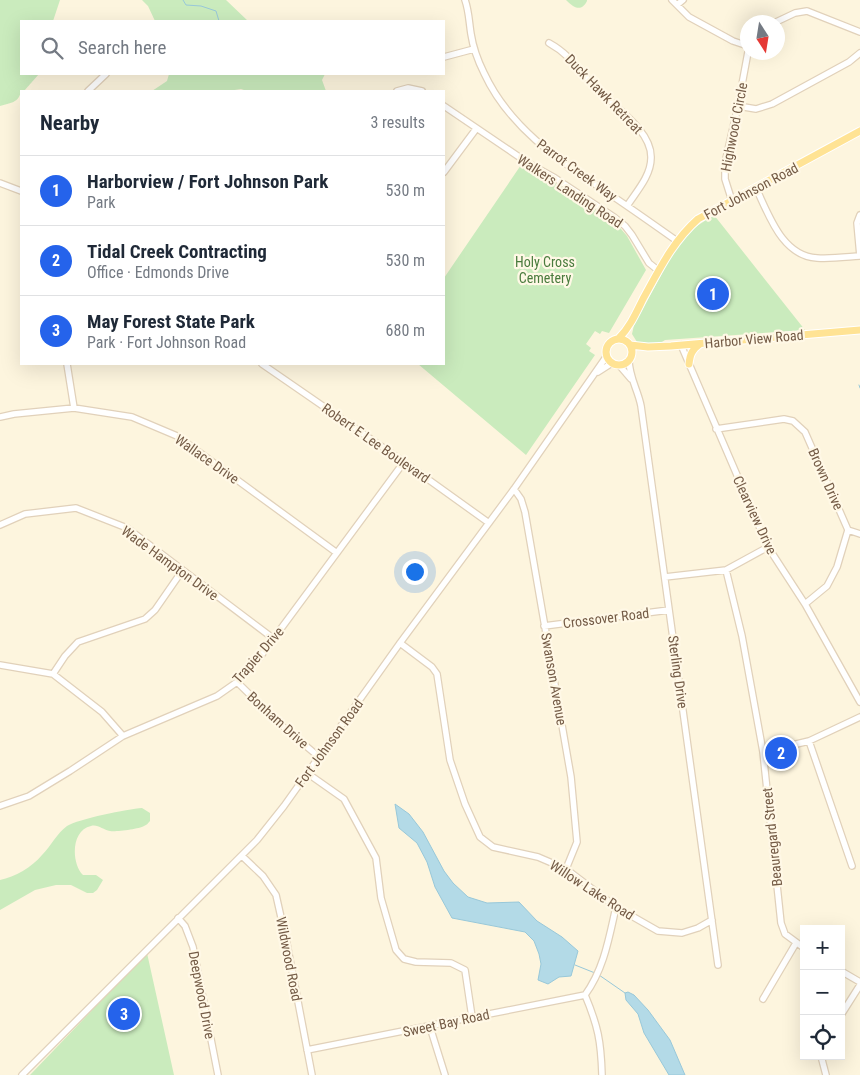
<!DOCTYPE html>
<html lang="en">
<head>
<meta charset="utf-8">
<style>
  body { margin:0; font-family:"Roboto Condensed",sans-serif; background:#f6f6f7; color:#1f2937 }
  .controls { position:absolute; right:15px; bottom:15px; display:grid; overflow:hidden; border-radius:0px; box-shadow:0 5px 20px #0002 }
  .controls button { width:45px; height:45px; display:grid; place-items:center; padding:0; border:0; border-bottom:1px solid #e0e1e3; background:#fff; color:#1f2937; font:25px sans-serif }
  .compass { position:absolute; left:740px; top:15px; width:45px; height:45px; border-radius:50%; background:#fff; box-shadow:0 5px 20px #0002; rotate:168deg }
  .you { position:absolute; left:414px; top:571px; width:18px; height:18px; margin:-12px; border:4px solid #fff; border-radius:50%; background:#1a73e8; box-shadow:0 0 0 8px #1a73e833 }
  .badge { display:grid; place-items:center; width:32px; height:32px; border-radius:50%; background:#2563eb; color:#fff; font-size:16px; font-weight:700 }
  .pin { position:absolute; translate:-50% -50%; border:2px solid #fff; box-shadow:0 1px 5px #0006 }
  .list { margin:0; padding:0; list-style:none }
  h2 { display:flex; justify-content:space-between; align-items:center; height:65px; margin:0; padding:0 20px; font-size:21px }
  h2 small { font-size:16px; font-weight:400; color:#747a83 }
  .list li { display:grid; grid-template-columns:32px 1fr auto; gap:15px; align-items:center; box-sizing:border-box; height:70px; padding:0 20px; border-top:1px solid #e0e1e3 }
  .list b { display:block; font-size:19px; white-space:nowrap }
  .list p { margin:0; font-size:16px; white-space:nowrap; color:#747a83 }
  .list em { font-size:16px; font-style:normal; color:#747a83 }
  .icon { flex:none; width:28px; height:28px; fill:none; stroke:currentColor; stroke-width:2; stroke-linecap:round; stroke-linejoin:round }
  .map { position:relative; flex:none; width:860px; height:1075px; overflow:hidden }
  .search { position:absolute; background:#fff; box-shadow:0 5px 20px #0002; left:20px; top:20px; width:425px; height:55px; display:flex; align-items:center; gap:12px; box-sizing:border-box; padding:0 18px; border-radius:0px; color:#747a83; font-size:19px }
  .panel { position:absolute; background:#fff; box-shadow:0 5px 20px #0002; left:20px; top:90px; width:425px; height:275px; border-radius:0px }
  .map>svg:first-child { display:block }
  .green { fill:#caebbd }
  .water { fill:#b3dae7; stroke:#98c8d9 }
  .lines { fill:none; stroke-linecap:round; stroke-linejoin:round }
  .stream { stroke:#98c8d9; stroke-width:1 }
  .minor-casing { stroke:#e1d1ba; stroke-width:8 }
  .major-casing { stroke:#fff; stroke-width:9 }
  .minor { stroke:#fff; stroke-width:5.5 }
  .major { stroke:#ffe394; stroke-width:7 }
  .labels { text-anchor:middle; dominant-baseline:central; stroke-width:4.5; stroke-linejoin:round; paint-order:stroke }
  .street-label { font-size:14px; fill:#745b46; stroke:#fff8e6 }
  .park-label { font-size:14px; fill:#497b3d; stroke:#fff8e6 }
</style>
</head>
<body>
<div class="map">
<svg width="860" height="1075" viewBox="0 0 860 1075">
  <rect width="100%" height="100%" fill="#fdf5de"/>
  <!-- green -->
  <path class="green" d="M0 0H60L53 21H21V74H39L24 91H21C19 103 10 103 0 106Z
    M142 0H226L248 21H155L148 6Z
    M566 0H587V1C581 13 573 7 566 0Z
    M169 74H325L322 80 326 91H247L241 89 228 91H152L167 81Z
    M521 165 558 184 615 222 627 236 646 270 609 333 602 331 600 334 595 331 586 344 591 348 589 351 595 355 526 455 418 364H444V278Z
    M714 215 805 330 665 340C658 346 645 345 637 342L632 334 634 325 672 255 689 231Z
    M142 808 150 813V821C148 823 147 825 144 826 139 829 116 832 110 831 103 830 98 824 91 826 71 830 71 863 83 875H96L103 880 97 890 93 893H87L71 885H56L35 890 0 910V880C15 877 32 867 42 855 51 846 57 833 67 826 78 819 128 809 142 808Z
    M147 953 174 1075H30Z"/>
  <!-- water -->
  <path class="water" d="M395 804 409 814 423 832 444 871 453 883 468 897 487 903 519 902 537 921 562 937 578 951 571 976 559 977 548 984 538 980 541 964 539 954 534 941 525 932 452 918 435 887 427 862 417 843 399 828Z
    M628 992 634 995 648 1010 670 1040 685 1075H669L644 1033 638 1014 626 1000 625 993Z"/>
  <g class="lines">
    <!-- stream -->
    <path class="stream" d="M183 0 186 5 201 6 216 11 219 21
      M859 385 860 388
      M575 965 595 973
      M599 975 625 993"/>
    <defs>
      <path id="minor" d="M465 0C469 11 469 22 471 34 473 47 478 61 484 73 509 127 557 159 605 191 629 207 653 224 677 241
        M672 0 689 17 733 41 748 46
        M677 5 683 0
        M776 22 795 13 807 11 860 32
        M549 43C571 55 581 73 598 90 616 108 652 131 651 158 651 176 636 192 627 206
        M444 57 474 49
        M88 91 106 74
        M397 91 408 88 422 91
        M444 106 528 163 555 178 614 217 625 226 632 235 649 263 659 271
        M738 106 756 109 772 104 849 62 860 53
        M444 172 476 129
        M0 183 21 191
        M756 188C769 215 782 256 817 258 831 259 846 257 860 256
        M732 201 725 179V163L738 106 748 52
        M860 256 857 223 860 215
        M681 345 768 547 805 604 860 702
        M629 360C629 377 638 390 641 406L718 965
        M67 364 74 408
        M262 364 404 462 489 523
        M619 365 631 379
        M598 372 612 363
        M0 417 14 414 74 408 132 417 177 436 337 553
        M716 429 784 419 793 421 805 432 848 530 837 567 827 586 805 604
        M514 489 521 499 525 512 571 777 577 842 566 869
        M0 525 25 514 76 508 127 528 274 639
        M848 530 860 534
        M726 570 742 636 763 752 781 923 785 934 804 948
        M665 577 726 570 768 547
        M544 626 669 610
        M400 643 432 667 437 674 450 760 465 804 480 837 493 847 538 857 566 869 616 907 658 931 682 933 698 928 712 920
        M0 665 53 674 102 712 123 736
        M53 674 65 656 78 642 145 619 155 610 182 571
        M237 682 280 724 319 757
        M809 741 852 866
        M763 752 809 741 860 717
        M307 773 344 799 376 858 381 898 396 950 404 959 416 962 451 963 465 970 472 1017
        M0 806 29 796 70 771 123 736 217 696 237 682 260 657 404 462
        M242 856 263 876 276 895 287 944 312 1075
        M178 918 185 926 193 947 218 1075
        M841 971 860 982
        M585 995C604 969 609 938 616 907
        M585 995C598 1026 601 1041 602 1075
        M763 999 796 943
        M841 1015 860 985
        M430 1027 445 1075
        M307 1050 585 995
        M821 1056 826 1075
        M22 1075 257 840 284 806 400 643 514 489 606 357"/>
      <path id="major" d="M619 338C630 327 636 313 643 299 659 270 673 241 698 219L860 131
        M606 352a13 13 0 1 1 26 0a13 13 0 1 1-26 0Z
        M630 345 648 347 671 346 860 330
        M689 364C690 354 692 350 700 344"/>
    </defs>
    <!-- minor casing -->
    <use href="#minor" class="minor-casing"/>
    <!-- major casing -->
    <use href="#major" class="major-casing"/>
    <!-- minor -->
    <use href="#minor" class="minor"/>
    <!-- major -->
    <use href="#major" class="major"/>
  </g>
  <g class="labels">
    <!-- street labels -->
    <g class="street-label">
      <text transform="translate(604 94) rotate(46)">Duck Hawk Retreat</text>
      <text transform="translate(734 127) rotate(-79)">Highwood Circle</text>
      <text transform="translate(577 170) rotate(36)">Parrot Creek Way</text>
      <text transform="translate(570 191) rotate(33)">Walkers Landing Road</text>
      <text transform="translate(751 191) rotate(-28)">Fort Johnson Road</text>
      <text transform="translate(754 339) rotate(-5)">Harbor View Road</text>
      <text transform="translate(376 443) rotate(35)">Robert E Lee Boulevard</text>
      <text transform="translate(207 459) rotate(35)">Wallace Drive</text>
      <text transform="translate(826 479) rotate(66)">Brown Drive</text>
      <text transform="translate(755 515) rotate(65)">Clearview Drive</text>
      <text transform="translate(170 563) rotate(36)">Wade Hampton Drive</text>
      <text transform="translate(606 618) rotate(-7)">Crossover Road</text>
      <text transform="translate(258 655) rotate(-49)">Trapier Drive</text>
      <text transform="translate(678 672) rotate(82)">Sterling Drive</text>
      <text transform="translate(554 679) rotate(80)">Swanson Avenue</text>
      <text transform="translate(278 720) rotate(42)">Bonham Drive</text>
      <text transform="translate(329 743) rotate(-54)">Fort Johnson Road</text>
      <text transform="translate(772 837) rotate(-96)">Beauregard Street</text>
      <text transform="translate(592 890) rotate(33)">Willow Lake Road</text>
      <text transform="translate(289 959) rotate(79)">Wildwood Road</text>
      <text transform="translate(202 995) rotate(79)">Deepwood Drive</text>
      <text transform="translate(446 1023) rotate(-12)">Sweet Bay Road</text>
    </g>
    <!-- park labels -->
    <g class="park-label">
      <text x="545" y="262">Holy Cross<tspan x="545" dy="16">Cemetery</tspan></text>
    </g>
  </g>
</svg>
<div class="controls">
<button>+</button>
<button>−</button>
<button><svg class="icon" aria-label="locate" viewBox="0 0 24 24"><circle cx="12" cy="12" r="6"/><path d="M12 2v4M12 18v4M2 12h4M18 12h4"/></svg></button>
</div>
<svg class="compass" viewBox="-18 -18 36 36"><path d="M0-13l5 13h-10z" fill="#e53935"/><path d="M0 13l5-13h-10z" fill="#747a83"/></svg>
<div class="you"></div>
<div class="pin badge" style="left:713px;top:294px">1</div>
<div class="pin badge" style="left:781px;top:753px">2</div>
<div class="pin badge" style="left:124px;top:1014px">3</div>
<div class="search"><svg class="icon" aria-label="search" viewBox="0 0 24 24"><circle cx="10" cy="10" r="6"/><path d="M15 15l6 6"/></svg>Search here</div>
<section class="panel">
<h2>Nearby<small>3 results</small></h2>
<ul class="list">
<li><span class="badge">1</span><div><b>Harborview / Fort Johnson Park</b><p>Park</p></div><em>530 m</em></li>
<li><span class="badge">2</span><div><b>Tidal Creek Contracting</b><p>Office · Edmonds Drive</p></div><em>530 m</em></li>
<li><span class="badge">3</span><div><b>May Forest State Park</b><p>Park · Fort Johnson Road</p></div><em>680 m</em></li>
</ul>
</section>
</div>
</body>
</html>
